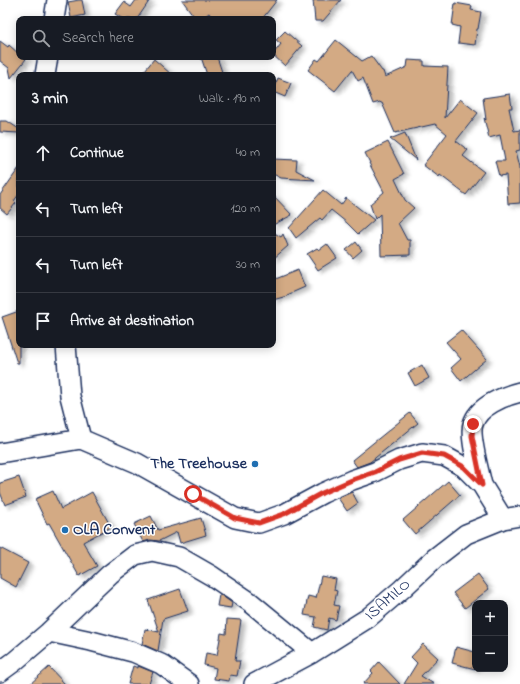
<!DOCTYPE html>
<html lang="en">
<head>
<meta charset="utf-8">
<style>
  body { margin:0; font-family:"Indie Flower",sans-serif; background:#20242c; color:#f1f3f6 }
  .controls { position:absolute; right:12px; bottom:12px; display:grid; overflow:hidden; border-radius:8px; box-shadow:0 2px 10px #0003 }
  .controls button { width:36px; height:36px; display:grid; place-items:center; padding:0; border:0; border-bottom:1px solid #363941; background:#171b24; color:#f1f3f6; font:20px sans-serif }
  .stop { position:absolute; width:12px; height:12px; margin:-9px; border:3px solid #d93025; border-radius:50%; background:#fff }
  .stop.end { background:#d93025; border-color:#fff; box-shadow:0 1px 4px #0008 }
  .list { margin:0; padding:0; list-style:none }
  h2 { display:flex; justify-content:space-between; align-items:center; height:52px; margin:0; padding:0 16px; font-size:17px }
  h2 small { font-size:13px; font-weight:400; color:#9ea1a6 }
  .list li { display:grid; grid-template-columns:26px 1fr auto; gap:12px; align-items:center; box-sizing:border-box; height:56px; padding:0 16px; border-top:1px solid #363941 }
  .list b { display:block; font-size:15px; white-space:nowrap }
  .list em { font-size:13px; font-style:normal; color:#9ea1a6 }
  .icon { flex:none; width:22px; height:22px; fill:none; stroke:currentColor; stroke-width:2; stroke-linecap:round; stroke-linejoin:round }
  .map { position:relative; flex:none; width:520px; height:684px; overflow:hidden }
  .search { position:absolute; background:#171b24; box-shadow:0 2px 10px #0003; left:16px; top:16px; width:260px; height:44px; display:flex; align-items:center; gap:10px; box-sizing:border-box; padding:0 14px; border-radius:8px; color:#9ea1a6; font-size:15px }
  .panel { position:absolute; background:#171b24; box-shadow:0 2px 10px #0003; left:16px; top:72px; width:260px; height:276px; border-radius:8px }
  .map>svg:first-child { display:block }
  .building { fill:#d3aa84; stroke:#1b2f5e; filter:url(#shadow) }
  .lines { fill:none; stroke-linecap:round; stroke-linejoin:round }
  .minor-casing { stroke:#1b2f5e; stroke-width:22 }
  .minor { stroke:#fff; stroke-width:19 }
  .route { stroke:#d93025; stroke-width:5 }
  .poi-dot { fill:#1f6fb2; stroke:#fff; stroke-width:1.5 }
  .labels { text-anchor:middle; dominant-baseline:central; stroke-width:3; stroke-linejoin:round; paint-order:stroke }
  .poi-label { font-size:16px; font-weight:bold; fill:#1b2f5e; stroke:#fff; text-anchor:end }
  .street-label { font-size:16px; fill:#1b2f5e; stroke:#fff }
</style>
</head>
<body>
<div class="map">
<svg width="520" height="684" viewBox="0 0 520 684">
  <defs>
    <filter id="shadow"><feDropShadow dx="4.5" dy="2.5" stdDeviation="2" flood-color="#0004"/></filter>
  </defs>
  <rect width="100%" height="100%" fill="#fff"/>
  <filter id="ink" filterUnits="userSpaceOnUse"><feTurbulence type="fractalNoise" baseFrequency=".025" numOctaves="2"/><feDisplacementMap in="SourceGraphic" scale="8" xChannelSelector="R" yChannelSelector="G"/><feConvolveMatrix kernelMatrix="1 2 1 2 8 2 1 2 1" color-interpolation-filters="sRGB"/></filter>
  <g filter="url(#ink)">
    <!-- building -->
    <path class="building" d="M79 0H82L85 15 71 18 68 2Z
      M136 0H150L137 19H123L115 14 124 2 131 7Z
      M182 0H277L262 19H214L209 13 201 19H196Z
      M313 0H341L323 21H315Z
      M455 3 472 6 471 10 481 12 478 29H477L475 45 458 43 460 27 452 25Z
      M285 31 302 46 285 66 273 55V54L281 44 276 40Z
      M336 40 362 61 371 56 382 71H383L385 77 407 67 408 60 424 61V66L448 67 445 118 460 99 478 113 456 141 468 150 463 156 484 172 466 195 440 175 439 177 423 165 447 134 435 124 395 133 382 103H381L380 102 373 104 363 78 358 81 352 70 335 91 308 70 316 59 319 61Z
      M0 41 8 47 9 45 19 54V57H23L26 59 11 78 9 68 0 61Z
      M201 57H217L223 75H207Z
      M154 59 172 75H141Z
      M278 78 291 83 285 97 273 92V89Z
      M510 94 512 108H509L514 131 520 130V150L516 151 520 167V203L508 204 506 175 499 176 495 161H505L500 135 489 138 484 118 486 120 483 98Z
      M0 121H7L19 129V133L0 132Z
      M405 133 416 160 390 139Z
      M388 142 404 174 395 179 405 200 414 208 398 223 407 240H410V255L381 256 380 214 375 219 370 204 384 192 369 163H370L365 153Z
      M273 159 297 160 296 170 315 180 281 178 273 174Z
      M19 168V194L14 201 16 203 7 214 0 208V195Z
      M323 190 341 205 346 198 374 220 358 234 347 223 331 210 322 220 320 218 296 238 289 228Z
      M273 195 292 215 273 225Z
      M273 232 281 237 283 234 288 246 273 259Z
      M356 242 362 250 353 258 346 250Z
      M327 244 337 258 318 270 307 254 317 248 319 250Z
      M298 270 305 287 287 295V296L273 300V280Z
      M19 311V363H17L2 317Z
      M461 330 487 359 461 381 451 368 461 359 446 342Z
      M422 365 429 378 415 386 408 373Z
      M410 413 418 423 370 462 357 467 352 460Z
      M19 477 26 497 5 505 0 492V483Z
      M448 481 460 495 415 534 403 520Z
      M53 491 61 509 92 492 111 527 83 542 97 566 79 576 49 523 47 524 35 499Z
      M352 492 358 503 347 511 338 498Z
      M151 516 158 530 201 518 206 535 180 543 177 532 159 541 150 540 143 542 134 524Z
      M0 548 28 563 16 587 0 578Z
      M478 574 489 589 465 608 453 593Z
      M321 576 336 579 334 590 337 591 334 605 339 606 336 620 329 618 327 630 314 627 316 617 304 615 308 596 316 598Z
      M180 589 188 611 163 619 158 651 142 644 145 629 159 632 148 600Z
      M219 595H221L232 603 231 608 217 606Z
      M227 619 241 620 235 661H240L237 676 230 675 229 681 214 679 216 668 204 665 206 653 217 655 221 633 226 634Z
      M423 644 438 658 421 676 434 684H404L417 663 411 657Z
      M456 647 475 652V669L452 663Z
      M379 662 400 684H363L373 673 371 671Z
      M133 666 138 668V666L153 672 149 684H128Z
      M49 667 65 684H30Z"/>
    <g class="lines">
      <defs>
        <path id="minor" d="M54 19 57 0
          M45 75 48 57
          M66 345 70 396 81 439
          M0 453 81 439 137 463 235 518 259 523 284 514 323 493 352 480 375 472 399 460 422 453 444 456 464 467 482 485 503 519
          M482 485C479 471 469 435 473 424 478 406 504 396 520 392
          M49 632 91 641 133 652 161 664 189 684
          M0 672 15 661 49 632 110 574 135 555 152 551 179 557 212 576 250 602 312 653
          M254 684 312 653 368 618 402 589 435 558 466 534 503 519 520 516"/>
      </defs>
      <!-- minor casing -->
      <use href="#minor" class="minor-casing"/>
      <!-- minor -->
      <use href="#minor" class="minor"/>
    </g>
  </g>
  <g class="lines" filter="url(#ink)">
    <!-- route -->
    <path class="route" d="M193 494 235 518 259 523 284 514 322 493 352 480 375 472 399 460 422 453 444 456 464 467 482 485 472 436 473 424"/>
  </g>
  <!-- markers -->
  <g class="poi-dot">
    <circle cx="255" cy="464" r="4"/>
    <circle cx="65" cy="530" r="4"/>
  </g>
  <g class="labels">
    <!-- poi labels -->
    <g class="poi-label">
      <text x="247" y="464">The Treehouse</text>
      <text x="73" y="530" text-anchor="start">OLA Convent</text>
    </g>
    <!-- street labels -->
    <g class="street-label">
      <text transform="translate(388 600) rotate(-41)">ISAMILO</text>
    </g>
  </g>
</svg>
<div class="controls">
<button>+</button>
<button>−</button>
</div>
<div class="stop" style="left:193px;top:494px"></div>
<div class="stop end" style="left:473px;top:424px"></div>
<div class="search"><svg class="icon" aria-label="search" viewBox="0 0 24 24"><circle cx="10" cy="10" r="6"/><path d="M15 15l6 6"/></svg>Search here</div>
<section class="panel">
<h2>3 min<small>Walk · 190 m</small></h2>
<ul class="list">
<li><svg class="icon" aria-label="ahead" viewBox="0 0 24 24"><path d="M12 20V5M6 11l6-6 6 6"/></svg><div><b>Continue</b></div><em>40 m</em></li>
<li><svg class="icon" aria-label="left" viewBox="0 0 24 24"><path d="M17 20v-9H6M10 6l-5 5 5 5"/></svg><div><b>Turn left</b></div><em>120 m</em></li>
<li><svg class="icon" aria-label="left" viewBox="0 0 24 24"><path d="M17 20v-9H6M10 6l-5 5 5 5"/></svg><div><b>Turn left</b></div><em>30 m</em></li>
<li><svg class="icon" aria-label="arrive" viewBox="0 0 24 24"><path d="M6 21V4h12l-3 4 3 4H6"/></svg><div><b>Arrive at destination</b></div></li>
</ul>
</section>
</div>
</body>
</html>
